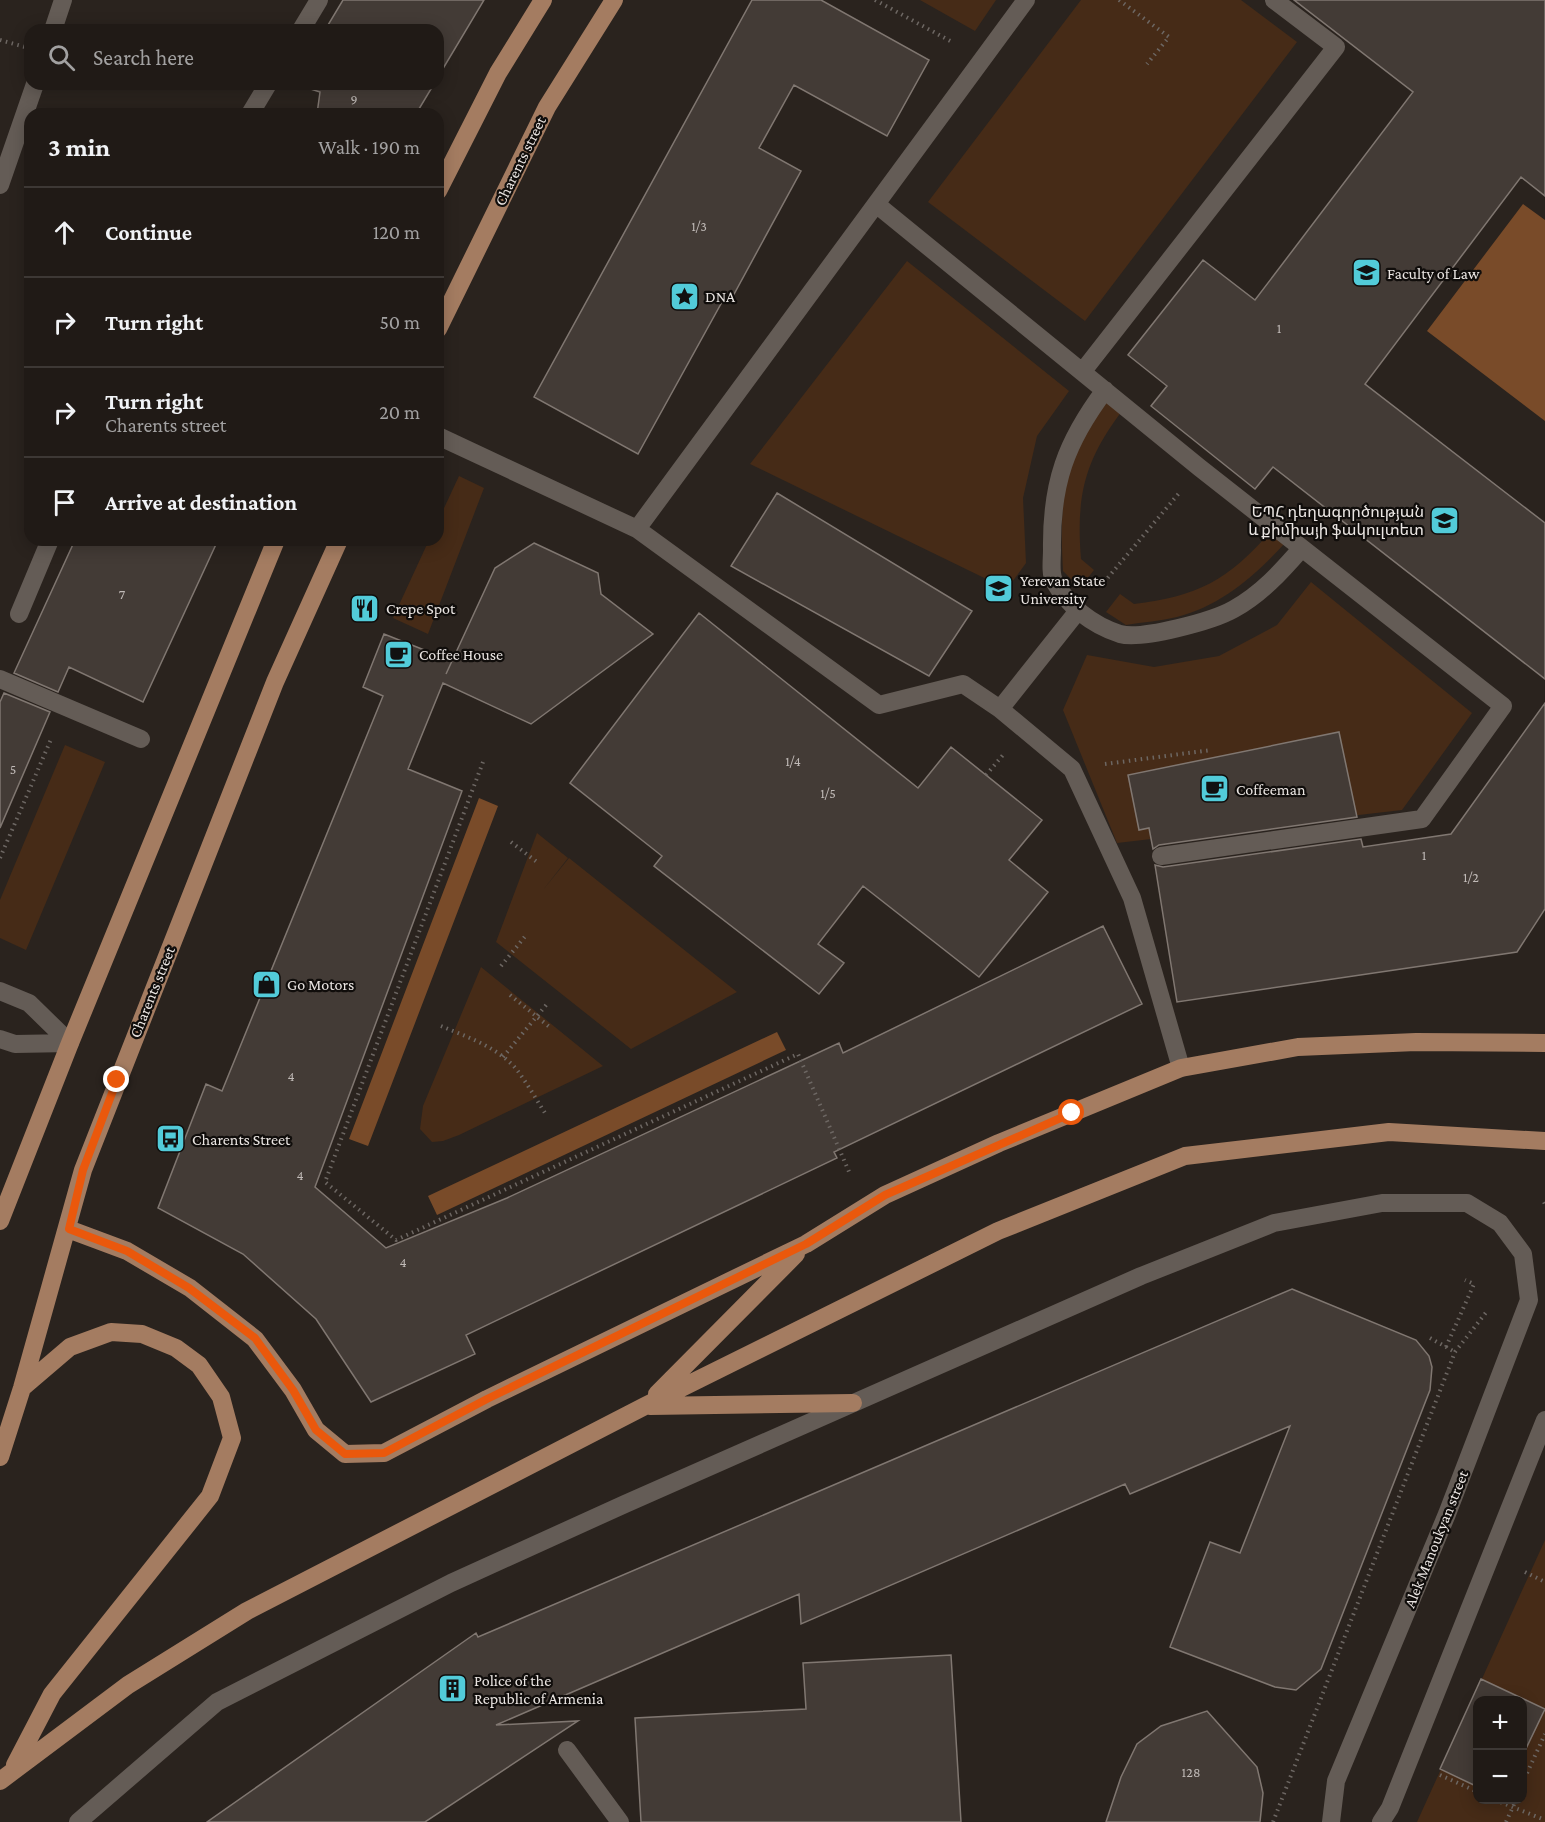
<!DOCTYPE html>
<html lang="en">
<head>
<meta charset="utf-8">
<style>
  body { margin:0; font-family:"Crimson Pro","Noto Sans Armenian",serif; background:#2d2723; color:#f1f3f6 }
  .controls { position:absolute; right:18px; bottom:18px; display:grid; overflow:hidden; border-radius:12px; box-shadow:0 3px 15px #0003 }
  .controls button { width:54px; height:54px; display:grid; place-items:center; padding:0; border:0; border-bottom:2px solid #3d3835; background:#201a16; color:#f1f3f6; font:30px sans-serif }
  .stop { position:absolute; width:18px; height:18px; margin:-14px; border:4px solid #ea580c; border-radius:50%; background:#fff }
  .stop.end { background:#ea580c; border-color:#fff; box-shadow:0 2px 6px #0008 }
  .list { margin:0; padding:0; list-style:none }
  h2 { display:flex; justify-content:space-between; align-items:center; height:78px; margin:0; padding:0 24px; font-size:26px }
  h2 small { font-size:20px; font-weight:400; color:#a2a1a1 }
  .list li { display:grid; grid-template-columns:39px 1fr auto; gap:18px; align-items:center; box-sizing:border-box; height:90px; padding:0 24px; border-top:2px solid #3d3835 }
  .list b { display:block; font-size:22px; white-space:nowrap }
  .list p { margin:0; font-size:20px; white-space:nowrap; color:#a2a1a1 }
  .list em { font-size:20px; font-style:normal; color:#a2a1a1 }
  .icon { flex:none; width:33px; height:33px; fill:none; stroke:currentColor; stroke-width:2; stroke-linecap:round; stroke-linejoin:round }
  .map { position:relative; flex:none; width:1545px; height:1822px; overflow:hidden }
  .search { position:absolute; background:#201a16; box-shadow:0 3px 15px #0003; left:24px; top:24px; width:420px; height:66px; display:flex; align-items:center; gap:15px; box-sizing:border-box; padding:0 21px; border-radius:18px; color:#a2a1a1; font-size:22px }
  .panel { position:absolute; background:#201a16; box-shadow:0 3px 15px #0003; left:24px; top:108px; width:420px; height:438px; border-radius:18px }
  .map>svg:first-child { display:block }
  .green { fill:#462b17; fill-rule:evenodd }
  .forest { fill:#794b29 }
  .building { fill:#433b36; stroke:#807771; stroke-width:1.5 }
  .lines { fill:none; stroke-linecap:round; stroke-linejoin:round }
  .path { stroke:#6d6763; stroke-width:4; stroke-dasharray:1.5 4.5; stroke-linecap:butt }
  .service { stroke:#645c56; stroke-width:18 }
  .minor { stroke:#645c56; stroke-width:18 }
  .tertiary { stroke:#645c56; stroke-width:18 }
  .primary { stroke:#a47c61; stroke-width:18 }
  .route { stroke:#ea580c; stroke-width:8 }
  .labels { text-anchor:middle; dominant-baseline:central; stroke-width:4.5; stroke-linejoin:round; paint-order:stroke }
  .number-label { font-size:14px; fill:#c0bab7 }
  .street-label { font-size:16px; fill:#eae5e2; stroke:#100d0b }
  .poi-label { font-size:16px; fill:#eae5e2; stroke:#100d0b; text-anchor:start }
</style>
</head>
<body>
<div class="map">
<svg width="1545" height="1822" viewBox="0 0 1545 1822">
  <rect width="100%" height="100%" fill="#2a231e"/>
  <!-- green -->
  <path class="green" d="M920 0H996L975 31Z
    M1081 0H1241L1297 42 1085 321 928 202Z
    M907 261 1069 391 1037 436 1023 498 1026 563 1007 589 750 464Z
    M1108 400 1122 411C1084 461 1076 497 1081 559L1094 570 1080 588 1063 571C1059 497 1063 461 1108 400Z
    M459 476 484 488 428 634 393 618 429 540H438V521Z
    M1270 532 1284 544C1255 576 1220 606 1177 617 1161 621 1143 622 1126 625L1106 612 1120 594 1134 604C1196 597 1229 580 1270 532Z
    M1311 582 1472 713 1402 810 1117 843 1063 710 1087 655 1154 667 1219 656 1277 625Z
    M65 745 105 762 26 950 0 938V900Z
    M537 833 568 858 543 890 569 858 737 992 631 1049 496 942Z
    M481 967 603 1066 459 1135 443 1141 432 1142 420 1129 423 1106Z
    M1545 1540V1822H1417ZM1478 1700H1522V1800H1478Z"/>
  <!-- forest -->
  <path class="forest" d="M1523 204 1545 220V421L1427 331Z
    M479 798 498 806 368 1146 349 1139Z
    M777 1032 786 1050 437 1215 428 1196Z"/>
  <!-- building -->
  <path class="building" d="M343 0H484L438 77V30H325Z
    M752 0H821L929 60 887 136 794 85 759 148 801 171 733 296 727 293 638 454 534 397Z
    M1294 0H1545V196L1521 177 1365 384 1545 523V679L1273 467 1255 489 1151 406 1167 386 1128 355 1203 260 1255 300 1413 92Z
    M295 84H434L416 114H317L320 92Z
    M777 493 972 611 929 676 731 566Z
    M75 540H218L143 702 69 667 58 692 14 673Z
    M534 543 598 573 601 594 653 634 531 724 443 683 408 769 462 791 315 1187 386 1248 507 1198 839 1043 843 1053 1103 926 1142 1004 834 1152 837 1158 466 1335 475 1354 371 1402 316 1319 243 1254 158 1208 206 1084 222 1091 383 696 363 687 384 634 452 661 446 674 495 568Z
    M699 613 918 788 951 747 1042 820 1009 860 1048 892 979 977 863 886 818 944 844 963 819 994 654 866 662 856 570 783Z
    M4 693 50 712 0 828V702Z
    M1545 703V909L1517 952 1177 1002 1155 865 1163 867 1361 839 1363 847 1451 834Z
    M1339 732 1357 817 1159 845 1153 849 1149 828 1139 830 1128 775Z
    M1292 1289 1416 1340 1429 1356 1432 1367 1430 1390 1321 1669 1296 1690 1275 1687 1170 1647 1210 1542 1240 1553 1290 1426 1130 1494 1125 1484 801 1624 799 1594 496 1725 578 1721 425 1822H207L476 1633 478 1637Z
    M951 1655 961 1822H641L635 1718 806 1709 803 1663Z
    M1481 1679 1545 1709 1522 1757V1701H1478V1787L1440 1769Z
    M1207 1711 1257 1767 1263 1793 1260 1822H1106L1121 1777 1137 1744 1161 1726Z"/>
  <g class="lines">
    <!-- path -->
    <path class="path" d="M875 0 954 43
      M1119 0 1169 37 1147 64
      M0 40 25 47
      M1100 587 1180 492
      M483 762 325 1182 396 1240 798 1054 850 1174
      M1105 764 1211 750
      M986 775 1003 755
      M511 842 537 862
      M0 858 52 737
      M501 966 527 934
      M510 995 552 1029
      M441 1026C467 1037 498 1047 517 1070 527 1083 536 1099 545 1113
      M503 1057 547 1004
      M1544 1202 1545 1204
      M1430 1338 1455 1352
      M1446 1347 1474 1284 1465 1280
      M1525 1572 1545 1582
      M1440 1775 1478 1792
      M1522 1784 1545 1734
      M1495 1800 1545 1820
      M1273 1822 1455 1352 1488 1310
      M1506 1822 1516 1800"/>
    <!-- service -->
    <path class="service" d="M301 30 319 0
      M250 114 268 84
      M876 204 1200 468 1503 706 1422 819 1161 856
      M1083 371 1336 47 1274 0
      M1105 390C1066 442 1051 483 1052 550 1052 559 1050 573 1054 581 1068 606 1092 625 1120 634 1142 640 1213 621 1234 609 1261 594 1281 572 1301 549
      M438 436 637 529 1026 0
      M637 529 879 705 963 684 1000 709
      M1077 612 1000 709 1072 769 1132 898 1181 1068
      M19 614 50 540
      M0 679 141 739
      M0 991 29 1003 70 1043
      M0 1039 15 1044 70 1043
      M567 1750 620 1822"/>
    <!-- minor -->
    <path class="minor" d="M53 30 63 0
      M0 185 35 84"/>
    <!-- tertiary -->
    <path class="tertiary" d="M78 1822 217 1702 451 1583 625 1504 1141 1276 1274 1223 1382 1203H1467L1500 1223 1523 1254 1529 1300 1447 1514 1336 1781 1331 1822
      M1381 1822 1390 1808 1545 1420"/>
    <!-- primary -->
    <path class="primary" d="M438 191 498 73 543 0
      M438 329 547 107 614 0
      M0 1221 70 1043 276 540
      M68 1229 127 1251 190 1288 255 1339 293 1390 316 1430 345 1454 384 1453 487 1399 806 1244 885 1195 999 1143 1181 1068 1298 1047 1416 1042 1545 1043
      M657 1394 796 1254
      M650 1406 853 1403
      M0 1457 22 1388 83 1170 275 682 339 540
      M15 1765 52 1694 210 1496 232 1438 221 1397 199 1365 176 1348 142 1334 111 1332 70 1347 22 1388
      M0 1781 128 1685 247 1611 645 1406 998 1231 1185 1156 1389 1132 1545 1141"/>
  </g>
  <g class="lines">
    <!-- route -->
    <path class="route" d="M117 1080 83 1170 69 1229 127 1251 189 1288 255 1338 293 1390 316 1430 345 1454 384 1453 487 1399 806 1244 885 1195 1072 1113"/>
  </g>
  <!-- icons -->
  <defs>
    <symbol id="university-square" viewBox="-11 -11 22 22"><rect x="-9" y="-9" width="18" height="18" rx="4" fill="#52cbd9" stroke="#100d0b"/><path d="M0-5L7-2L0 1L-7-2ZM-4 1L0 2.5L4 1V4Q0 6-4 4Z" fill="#111"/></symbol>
    <symbol id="sight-square" viewBox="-11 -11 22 22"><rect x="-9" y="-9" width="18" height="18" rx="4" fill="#52cbd9" stroke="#100d0b"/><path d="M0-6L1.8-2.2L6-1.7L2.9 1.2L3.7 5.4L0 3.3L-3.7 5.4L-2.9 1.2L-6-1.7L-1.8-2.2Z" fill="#111"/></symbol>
    <symbol id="restaurant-square" viewBox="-11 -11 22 22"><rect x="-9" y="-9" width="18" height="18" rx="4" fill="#52cbd9" stroke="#100d0b"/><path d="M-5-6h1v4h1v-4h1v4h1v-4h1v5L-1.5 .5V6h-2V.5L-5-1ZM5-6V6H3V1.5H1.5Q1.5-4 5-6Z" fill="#111"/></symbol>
    <symbol id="cafe-square" viewBox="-11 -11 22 22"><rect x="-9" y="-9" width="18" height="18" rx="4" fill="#52cbd9" stroke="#100d0b"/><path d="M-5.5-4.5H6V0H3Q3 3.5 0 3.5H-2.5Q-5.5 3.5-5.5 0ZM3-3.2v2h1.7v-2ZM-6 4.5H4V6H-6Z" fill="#111"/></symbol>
    <symbol id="shop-square" viewBox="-11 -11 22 22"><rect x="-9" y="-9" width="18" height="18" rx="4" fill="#52cbd9" stroke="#100d0b"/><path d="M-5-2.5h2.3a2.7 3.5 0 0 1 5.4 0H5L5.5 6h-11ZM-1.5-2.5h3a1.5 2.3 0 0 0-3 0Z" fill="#111"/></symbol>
    <symbol id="bus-square" viewBox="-11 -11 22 22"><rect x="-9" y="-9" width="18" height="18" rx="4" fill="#52cbd9" stroke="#100d0b"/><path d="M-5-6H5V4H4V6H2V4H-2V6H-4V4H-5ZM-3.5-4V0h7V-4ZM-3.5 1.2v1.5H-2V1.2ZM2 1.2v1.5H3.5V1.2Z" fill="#111"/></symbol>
    <symbol id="building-square" viewBox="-11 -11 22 22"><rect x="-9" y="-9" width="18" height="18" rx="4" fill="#52cbd9" stroke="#100d0b"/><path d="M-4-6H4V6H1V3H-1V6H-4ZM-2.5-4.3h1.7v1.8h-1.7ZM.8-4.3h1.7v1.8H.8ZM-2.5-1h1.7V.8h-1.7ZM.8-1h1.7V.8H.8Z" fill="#111"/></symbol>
  </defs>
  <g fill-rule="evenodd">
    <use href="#university-square" x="1350" y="256" width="33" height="33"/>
    <use href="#sight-square" x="668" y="280" width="33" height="33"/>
    <use href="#university-square" x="1428" y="504" width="33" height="33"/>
    <use href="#university-square" x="982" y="572" width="33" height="33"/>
    <use href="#restaurant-square" x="348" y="592" width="33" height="33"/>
    <use href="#cafe-square" x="382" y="638" width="33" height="33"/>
    <use href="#cafe-square" x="1198" y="772" width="33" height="33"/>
    <use href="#shop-square" x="250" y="968" width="33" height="33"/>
    <use href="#bus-square" x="154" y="1122" width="33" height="33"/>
    <use href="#building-square" x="436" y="1672" width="33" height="33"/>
  </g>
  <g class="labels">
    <!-- number labels -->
    <g class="number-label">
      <text x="354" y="99">9</text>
      <text x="699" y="226">1/3</text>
      <text x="1279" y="328">1</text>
      <text x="122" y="594">7</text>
      <text x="793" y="761">1/4</text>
      <text x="13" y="769">5</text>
      <text x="828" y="793">1/5</text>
      <text x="1424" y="855">1</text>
      <text x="1471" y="877">1/2</text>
      <text x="291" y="1076">4</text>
      <text x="300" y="1175">4</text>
      <text x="403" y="1262">4</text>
      <text x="1191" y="1772">128</text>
    </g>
    <!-- street labels -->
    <g class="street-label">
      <text transform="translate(520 161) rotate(-64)">Charents street</text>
      <text transform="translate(152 992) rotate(-68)">Charents street</text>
      <text transform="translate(1436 1539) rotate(-68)">Alek Manoukyan street</text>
    </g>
    <!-- poi labels -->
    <g class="poi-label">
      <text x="1387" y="273">Faculty of Law</text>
      <text x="705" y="296">DNA</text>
      <text x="1424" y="511" text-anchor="end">ԵՊՀ դեղագործության<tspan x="1424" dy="18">և քիմիայի ֆակուլտետ</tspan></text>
      <text x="1020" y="580">Yerevan State<tspan x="1020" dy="18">University</tspan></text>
      <text x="386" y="608">Crepe Spot</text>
      <text x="419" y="654">Coffee House</text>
      <text x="1236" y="789">Coffeeman</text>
      <text x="287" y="984">Go Motors</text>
      <text x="192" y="1139">Charents Street</text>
      <text x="474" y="1680">Police of the<tspan x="474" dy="18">Republic of Armenia</tspan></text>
    </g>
  </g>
</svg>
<div class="controls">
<button>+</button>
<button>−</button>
</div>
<div class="stop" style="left:1072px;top:1113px"></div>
<div class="stop end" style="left:117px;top:1080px"></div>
<div class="search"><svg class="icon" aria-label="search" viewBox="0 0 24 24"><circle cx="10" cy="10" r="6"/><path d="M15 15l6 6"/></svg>Search here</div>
<section class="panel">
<h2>3 min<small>Walk · 190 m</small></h2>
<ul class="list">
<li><svg class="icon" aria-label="ahead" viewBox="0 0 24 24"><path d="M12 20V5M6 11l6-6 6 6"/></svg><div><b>Continue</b></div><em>120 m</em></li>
<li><svg class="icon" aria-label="right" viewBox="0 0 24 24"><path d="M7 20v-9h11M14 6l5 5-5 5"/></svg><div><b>Turn right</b></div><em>50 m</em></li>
<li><svg class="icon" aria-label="right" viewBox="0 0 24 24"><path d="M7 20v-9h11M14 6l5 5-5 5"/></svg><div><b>Turn right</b><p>Charents street</p></div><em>20 m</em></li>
<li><svg class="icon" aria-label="arrive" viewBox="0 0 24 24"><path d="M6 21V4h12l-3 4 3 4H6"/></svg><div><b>Arrive at destination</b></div></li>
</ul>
</section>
</div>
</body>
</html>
